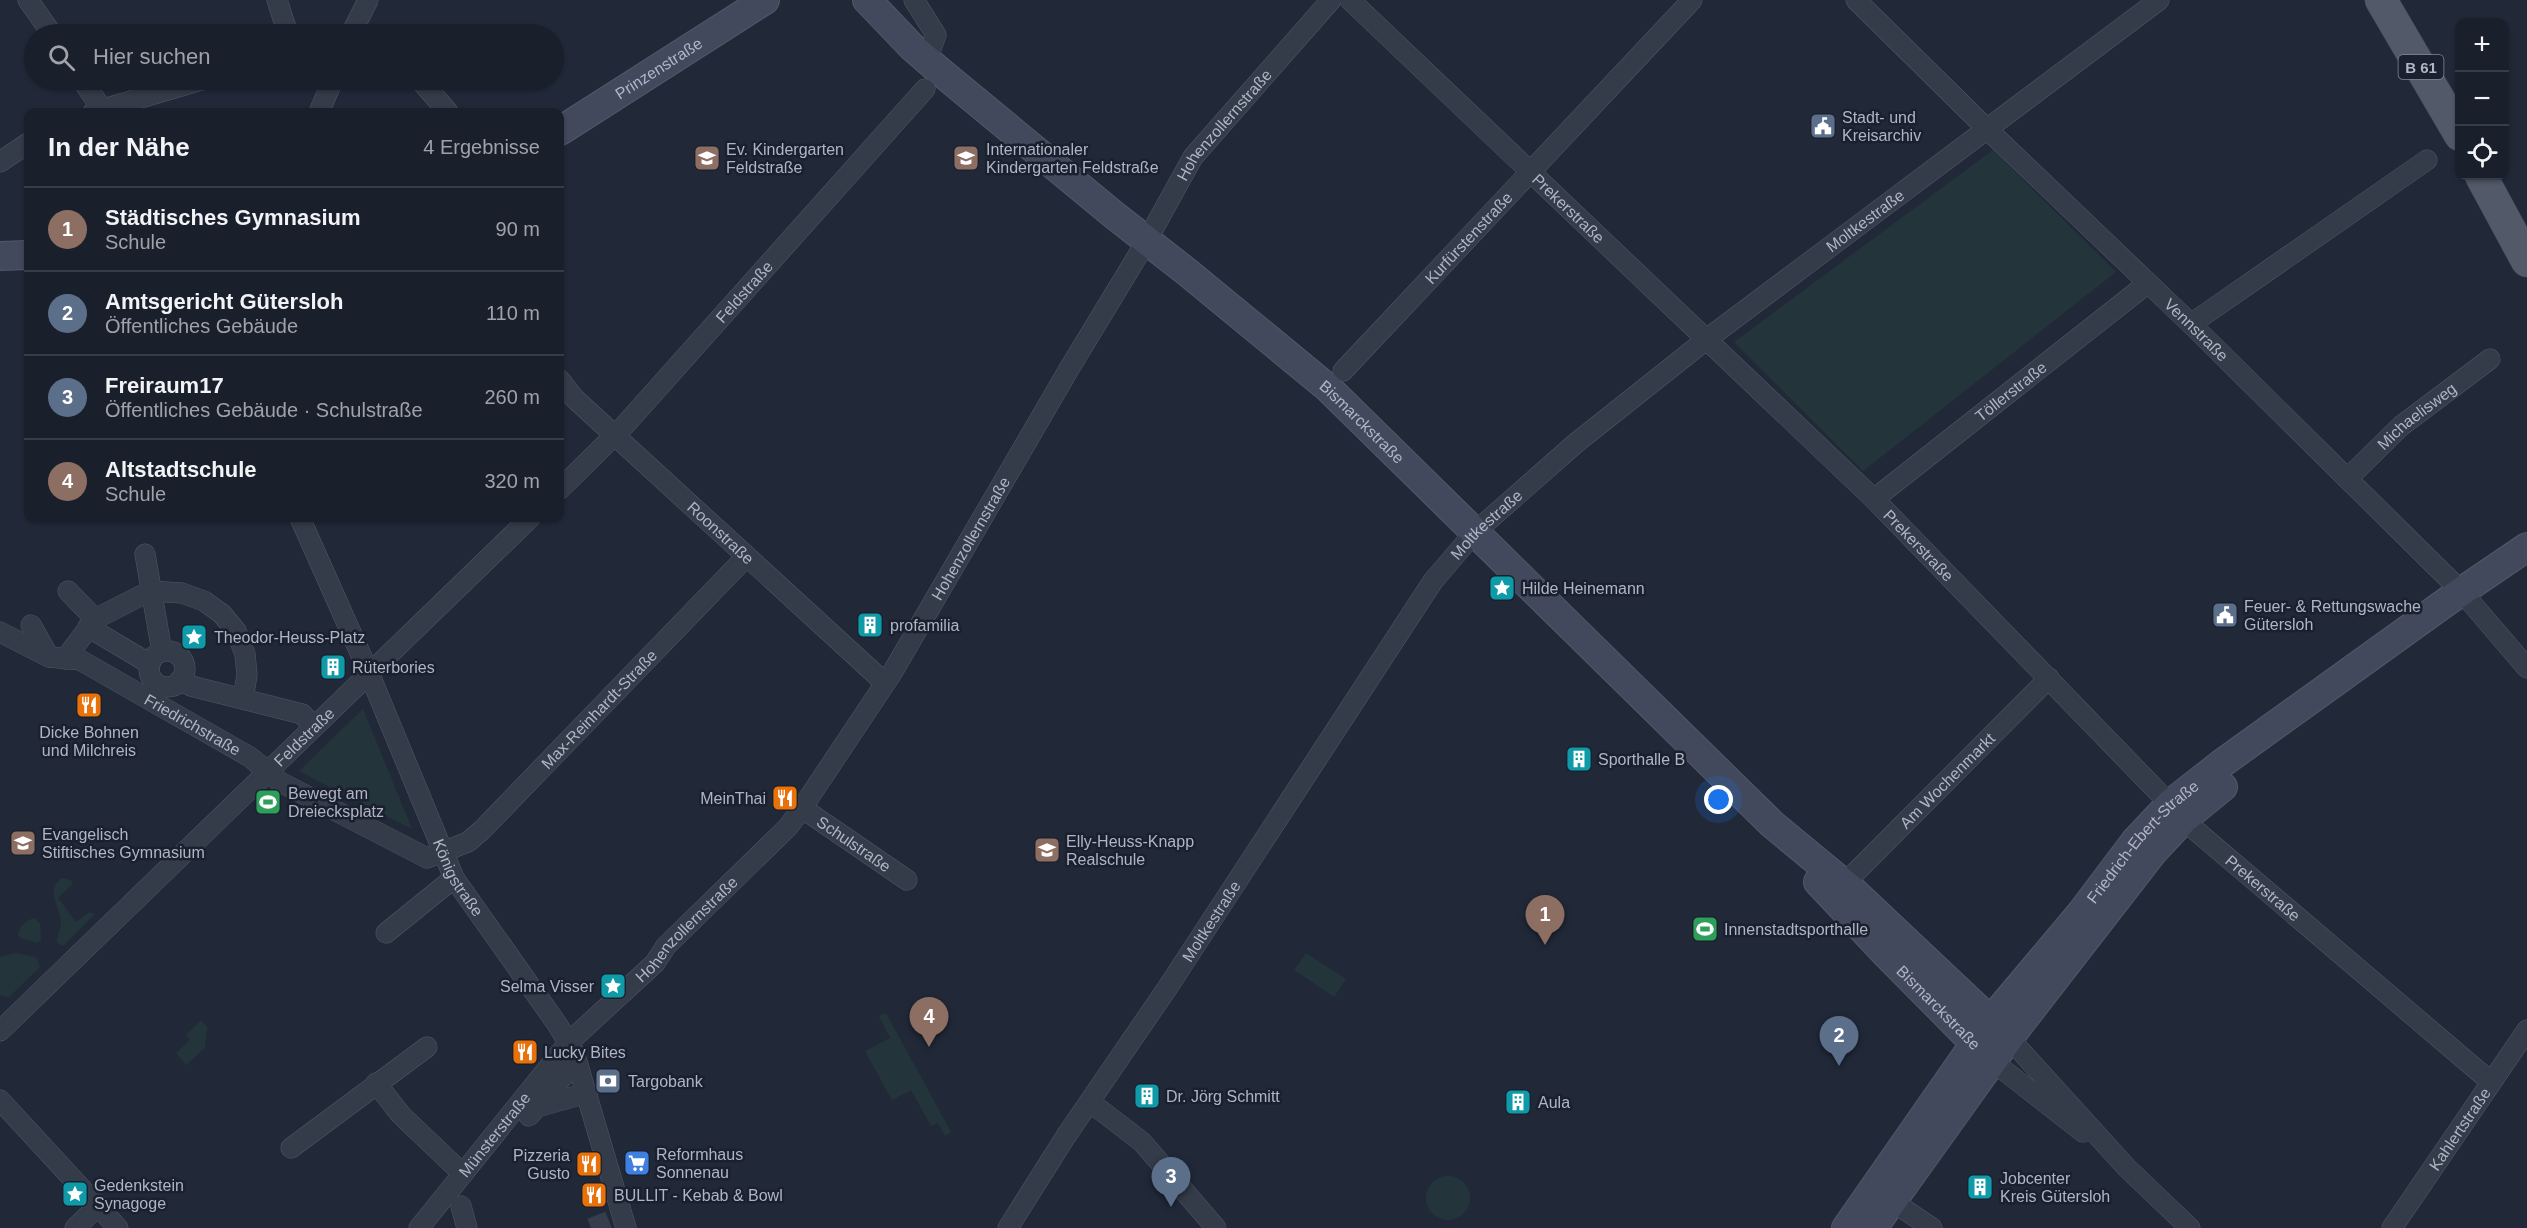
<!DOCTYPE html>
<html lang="de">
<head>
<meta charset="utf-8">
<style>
  body { margin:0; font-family:Arial,sans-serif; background:#262c37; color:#f1f3f6 }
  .controls { position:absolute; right:18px; top:18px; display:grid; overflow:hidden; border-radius:12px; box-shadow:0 2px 4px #0004 }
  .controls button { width:54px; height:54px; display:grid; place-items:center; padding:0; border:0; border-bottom:2px solid #373d47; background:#191f2b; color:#f1f3f6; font:30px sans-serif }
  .you { position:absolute; left:1719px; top:800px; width:21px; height:21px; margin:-15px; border:4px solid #fff; border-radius:50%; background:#1a73e8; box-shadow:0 0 0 9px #1a73e833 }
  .badge { display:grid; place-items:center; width:39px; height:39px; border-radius:50%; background:#ea580c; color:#fff; font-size:20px; font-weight:700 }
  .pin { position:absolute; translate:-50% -50px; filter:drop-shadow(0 2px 3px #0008) }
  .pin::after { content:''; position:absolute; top:32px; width:21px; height:18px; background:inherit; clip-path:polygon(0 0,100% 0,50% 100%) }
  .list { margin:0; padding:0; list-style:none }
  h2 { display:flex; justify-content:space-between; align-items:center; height:78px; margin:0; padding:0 24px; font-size:26px }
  h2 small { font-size:20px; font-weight:400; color:#9fa2a9 }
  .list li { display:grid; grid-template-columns:39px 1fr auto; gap:18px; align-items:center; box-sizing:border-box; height:84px; padding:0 24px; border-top:2px solid #373d47 }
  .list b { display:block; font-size:22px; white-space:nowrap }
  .list p { margin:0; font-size:20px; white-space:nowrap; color:#9fa2a9 }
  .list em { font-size:20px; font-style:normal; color:#9fa2a9 }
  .icon { flex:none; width:33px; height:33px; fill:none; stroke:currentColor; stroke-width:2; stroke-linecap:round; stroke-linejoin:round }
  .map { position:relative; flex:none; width:2527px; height:1228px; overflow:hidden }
  .search { position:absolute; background:#191f2b; box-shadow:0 2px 4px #0004; left:24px; top:24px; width:540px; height:66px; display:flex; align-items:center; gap:15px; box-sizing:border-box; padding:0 21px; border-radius:33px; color:#9fa2a9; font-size:22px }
  .panel { position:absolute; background:#191f2b; box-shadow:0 2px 4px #0004; left:24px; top:108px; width:540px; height:414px; border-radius:12px }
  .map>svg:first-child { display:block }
  .green { fill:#23353a }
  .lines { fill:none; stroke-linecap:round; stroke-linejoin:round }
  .street-tunnel { stroke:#363e4e; stroke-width:20; stroke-dasharray:20 10; stroke-linecap:butt }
  .street-casing { stroke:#525867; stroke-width:21 }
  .secondary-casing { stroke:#525867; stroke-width:30 }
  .primary-casing { stroke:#3e4452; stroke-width:33 }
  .street { stroke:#343b49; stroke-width:20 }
  .secondary { stroke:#42495c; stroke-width:28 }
  .primary { stroke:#525a69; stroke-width:32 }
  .labels { text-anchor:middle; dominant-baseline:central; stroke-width:5; stroke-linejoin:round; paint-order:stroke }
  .shield { fill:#1a202e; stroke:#828898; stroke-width:1.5 }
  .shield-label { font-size:15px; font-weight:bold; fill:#afb5c5 }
  .street-label { font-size:16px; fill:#afb5c5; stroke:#1a202e }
  .poi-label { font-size:16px; fill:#afb5c5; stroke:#1a202e; text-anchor:start }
</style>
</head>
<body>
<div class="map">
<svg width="2527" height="1228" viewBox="0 0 2527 1228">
  <rect width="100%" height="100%" fill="#212939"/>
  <!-- green -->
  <path class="green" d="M1993 150 2116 272 1863 471 1734 342Z
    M363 709 412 829 299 771Z
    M62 878 72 881V884L58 898 76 922 90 912 95 914 63 946 57 942C57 935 61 929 61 923 60 907 45 889 62 878Z
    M35 918 40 924 41 941 37 943 21 938 18 935C19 927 27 919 35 918Z
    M15 953 36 957 40 967 9 997 0 995V957Z
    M1306 953 1346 979 1334 997 1294 970Z
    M886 1013 951 1132 945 1136 938 1123 931 1126 911 1090 892 1100 865 1051 890 1038 879 1016Z
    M201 1020 207 1027 205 1048 186 1065 176 1053 190 1040 186 1035Z
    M1426 1198a22 22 0 1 1 44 0a22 22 0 1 1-44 0Z"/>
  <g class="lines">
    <!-- street-tunnel -->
    <path class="street-tunnel" d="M591 1228 609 1221"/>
    <defs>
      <g id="street">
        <path d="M28 0 52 34"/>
        <path d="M277 0 288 34"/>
        <path d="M914 0 936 35 927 60"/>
        <path id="s1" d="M1350 0 1874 499 2194 829 2491 1082"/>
        <path id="s2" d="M1856 0 1988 130 2191 324 2462 592 2527 668"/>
        <path d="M351 34 368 0"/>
        <path d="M82 80 102 109"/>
        <path d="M420 80 448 112"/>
        <path d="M93 112 202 80"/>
        <path d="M319 112 333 80"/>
        <path d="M0 162 28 143"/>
        <path d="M2191 324 2427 160"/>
        <path id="s3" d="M1343 371 1692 0"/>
        <path id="s4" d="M560 380 574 398 885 683"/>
        <path id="s5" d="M2347 479 2401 426 2490 359"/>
        <path id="s6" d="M560 489 624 426 925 89"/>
        <path id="s7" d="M1874 499 2148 283"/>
        <path id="s8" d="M300 518 369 673 454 878 557 1024 574 1052 626 1228"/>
        <path d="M145 554 162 652"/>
        <path d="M68 591 95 619"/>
        <path d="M31 625 49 657"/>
        <path d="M88 627 150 664"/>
        <path id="s9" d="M0 632 49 657 80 660 250 757 280 782 427 858 468 842 482 830 747 556"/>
        <circle cx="167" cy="669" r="18"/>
        <path d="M65 659 95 619 150 591 182 593 204 601 222 614 236 631 245 654 247 675 243 699"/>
        <path d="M180 680 191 686 302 714 314 726"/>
        <path id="s10" d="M802 808 907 880"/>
        <path id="s11" d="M1837 891 2049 678"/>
        <path d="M386 933 454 878"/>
        <path id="s12" d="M0 1031 530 518"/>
        <path d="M2009 1038 2127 1168 2190 1228"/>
        <path d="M1992 1061 2083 1132"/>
        <path d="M376 1083 401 1115 463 1174"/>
        <path d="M0 1100 118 1228"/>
        <path d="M1090 1102 1142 1142 1216 1228"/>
        <path d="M537 1107 587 1093"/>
        <path d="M529 1116 573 1065"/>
        <path d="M291 1148 427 1047"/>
        <path d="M1883 1195 1932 1228"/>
        <path d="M461 1206 467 1228"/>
        <path d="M75 1228 99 1205"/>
        <path id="s13" d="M419 1228 569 1042 655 963 666 946 788 827 802 808 892 673 1069 369 1146 242 1193 157 1331 0"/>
        <path id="s14" d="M1008 1228 1066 1136 1168 987 1433 581 1475 532 1576 443 1707 339 2159 0"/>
        <path id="s15" d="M2392 1228 2527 1030"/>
      </g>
      <g id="secondary">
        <path id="s16" d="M867 0 912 47 942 73 1114 215 1187 272 1328 388 1772 824 1852 890 2009 1038"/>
        <path id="s17" d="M560 131 765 0"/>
        <path d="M0 256 28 255"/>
        <path id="s18" d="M1818 882 1886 954 1988 1057"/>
        <path id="s19" d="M1846 1228 1991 1020 2081 913 2136 840 2170 804 2221 764 2449 600 2527 547"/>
        <path d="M1873 1228 2009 1038 2153 852 2184 819 2223 787"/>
      </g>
      <path id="primary" d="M2381 0 2460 135
        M2481 176 2527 261"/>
    </defs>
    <!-- street casing -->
    <use href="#street" class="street-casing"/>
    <!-- secondary casing -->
    <use href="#secondary" class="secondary-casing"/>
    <!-- primary casing -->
    <use href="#primary" class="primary-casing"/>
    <!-- street -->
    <use href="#street" class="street"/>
    <!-- secondary -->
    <use href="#secondary" class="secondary"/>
    <!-- primary -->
    <use href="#primary" class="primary"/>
  </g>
  <!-- icons -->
  <defs>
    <symbol id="civic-square" viewBox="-11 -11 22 22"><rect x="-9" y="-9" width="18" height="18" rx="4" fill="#5c6f8a" stroke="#1a202e"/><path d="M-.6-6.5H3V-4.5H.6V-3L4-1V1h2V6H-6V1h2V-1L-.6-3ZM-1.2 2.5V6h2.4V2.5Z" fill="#fff"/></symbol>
    <symbol id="school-square" viewBox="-11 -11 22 22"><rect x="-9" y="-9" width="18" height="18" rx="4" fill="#8d6e63" stroke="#1a202e"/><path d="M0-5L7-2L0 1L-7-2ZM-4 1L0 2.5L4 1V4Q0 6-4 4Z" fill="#fff"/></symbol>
    <symbol id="sight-square" viewBox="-11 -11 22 22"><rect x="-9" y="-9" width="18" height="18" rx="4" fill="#0f9aa8" stroke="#1a202e"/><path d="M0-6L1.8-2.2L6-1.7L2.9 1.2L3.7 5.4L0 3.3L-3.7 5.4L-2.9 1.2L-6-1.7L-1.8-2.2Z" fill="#fff"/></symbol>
    <symbol id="building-square" viewBox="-11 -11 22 22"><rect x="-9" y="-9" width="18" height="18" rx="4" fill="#0f9aa8" stroke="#1a202e"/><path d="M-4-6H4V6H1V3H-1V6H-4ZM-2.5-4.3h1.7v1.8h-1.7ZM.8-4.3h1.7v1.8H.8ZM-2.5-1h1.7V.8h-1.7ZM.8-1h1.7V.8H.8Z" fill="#fff"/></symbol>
    <symbol id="restaurant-square" viewBox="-11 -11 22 22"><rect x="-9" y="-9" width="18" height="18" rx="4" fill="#e8710a" stroke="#1a202e"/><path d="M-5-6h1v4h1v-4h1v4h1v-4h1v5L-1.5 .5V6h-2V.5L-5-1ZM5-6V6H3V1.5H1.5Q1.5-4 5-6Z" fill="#fff"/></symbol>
    <symbol id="stadium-square" viewBox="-11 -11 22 22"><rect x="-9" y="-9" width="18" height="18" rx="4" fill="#2e9e5b" stroke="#1a202e"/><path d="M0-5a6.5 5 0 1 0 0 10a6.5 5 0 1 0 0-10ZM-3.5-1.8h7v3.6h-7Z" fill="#fff"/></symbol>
    <symbol id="bank-square" viewBox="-11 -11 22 22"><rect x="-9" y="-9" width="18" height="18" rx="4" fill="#5c6f8a" stroke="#1a202e"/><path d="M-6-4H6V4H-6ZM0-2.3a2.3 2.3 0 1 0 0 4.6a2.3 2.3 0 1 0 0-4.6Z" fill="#fff"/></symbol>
    <symbol id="supermarket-square" viewBox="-11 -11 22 22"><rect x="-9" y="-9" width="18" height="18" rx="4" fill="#3f7fe0" stroke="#1a202e"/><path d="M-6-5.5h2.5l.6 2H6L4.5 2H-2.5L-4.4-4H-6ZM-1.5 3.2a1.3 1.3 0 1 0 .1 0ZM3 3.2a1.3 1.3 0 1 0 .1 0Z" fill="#fff"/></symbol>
  </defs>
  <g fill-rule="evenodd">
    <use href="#civic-square" x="1808" y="111" width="30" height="30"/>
    <use href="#school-square" x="692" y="143" width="30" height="30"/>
    <use href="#school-square" x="951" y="143" width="30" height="30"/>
    <use href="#sight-square" x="1487" y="573" width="30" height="30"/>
    <use href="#civic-square" x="2210" y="600" width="30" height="30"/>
    <use href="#building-square" x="855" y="610" width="30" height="30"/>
    <use href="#sight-square" x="179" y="622" width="30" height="30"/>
    <use href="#building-square" x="318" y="652" width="30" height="30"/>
    <use href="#restaurant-square" x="74" y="690" width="30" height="30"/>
    <use href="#building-square" x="1564" y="744" width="30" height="30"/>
    <use href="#restaurant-square" x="770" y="783" width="30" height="30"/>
    <use href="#stadium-square" x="253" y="787" width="30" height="30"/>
    <use href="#school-square" x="8" y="828" width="30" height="30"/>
    <use href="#school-square" x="1032" y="835" width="30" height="30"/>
    <use href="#stadium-square" x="1690" y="914" width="30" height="30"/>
    <use href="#sight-square" x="598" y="971" width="30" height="30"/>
    <use href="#restaurant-square" x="510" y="1037" width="30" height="30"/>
    <use href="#bank-square" x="593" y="1066" width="30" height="30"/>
    <use href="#building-square" x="1132" y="1081" width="30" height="30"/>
    <use href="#building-square" x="1503" y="1087" width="30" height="30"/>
    <use href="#supermarket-square" x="622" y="1148" width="30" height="30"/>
    <use href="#restaurant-square" x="574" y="1149" width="30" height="30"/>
    <use href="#building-square" x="1965" y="1172" width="30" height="30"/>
    <use href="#sight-square" x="60" y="1179" width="30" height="30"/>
    <use href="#restaurant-square" x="579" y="1180" width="30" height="30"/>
  </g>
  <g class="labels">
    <!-- shield labels -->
    <rect class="shield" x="2398.5" y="55" width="45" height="24" rx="4.5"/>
    <g class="shield-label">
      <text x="2421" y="67">B 61</text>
    </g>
    <!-- street labels -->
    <g class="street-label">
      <text stroke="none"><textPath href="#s17" startOffset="117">Prinzenstraße</textPath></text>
      <text stroke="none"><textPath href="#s13" startOffset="1374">Hohenzollernstraße</textPath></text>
      <text stroke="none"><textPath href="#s1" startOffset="302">Prekerstraße</textPath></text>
      <text stroke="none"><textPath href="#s14" startOffset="1338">Moltkestraße</textPath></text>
      <text stroke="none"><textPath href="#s3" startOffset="183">Kurfürstenstraße</textPath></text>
      <text stroke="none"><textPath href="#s6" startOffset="270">Feldstraße</textPath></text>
      <text stroke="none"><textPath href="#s2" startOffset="474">Vennstraße</textPath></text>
      <text stroke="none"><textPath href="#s7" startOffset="174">Töllerstraße</textPath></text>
      <text stroke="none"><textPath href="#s5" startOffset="94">Michaelisweg</textPath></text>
      <text stroke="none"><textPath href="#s16" startOffset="651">Bismarckstraße</textPath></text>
      <text stroke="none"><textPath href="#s14" startOffset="852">Moltkestraße</textPath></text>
      <text stroke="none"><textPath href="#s4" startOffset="222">Roonstraße</textPath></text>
      <text stroke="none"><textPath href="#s13" startOffset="888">Hohenzollernstraße</textPath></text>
      <text stroke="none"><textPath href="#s1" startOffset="788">Prekerstraße</textPath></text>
      <text stroke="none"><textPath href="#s9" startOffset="717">Max-Reinhardt-Straße</textPath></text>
      <text stroke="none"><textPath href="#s9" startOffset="216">Friedrichstraße</textPath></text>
      <text stroke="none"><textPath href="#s12" startOffset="423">Feldstraße</textPath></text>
      <text stroke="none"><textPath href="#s11" startOffset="156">Am Wochenmarkt</textPath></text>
      <text stroke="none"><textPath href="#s10" startOffset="63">Schulstraße</textPath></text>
      <text stroke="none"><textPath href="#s19" startOffset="488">Friedrich-Ebert-Straße</textPath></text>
      <text stroke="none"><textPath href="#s8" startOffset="393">Königstraße</textPath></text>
      <text stroke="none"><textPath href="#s1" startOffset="1274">Prekerstraße</textPath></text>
      <text stroke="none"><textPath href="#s14" startOffset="368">Moltkestraße</textPath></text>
      <text stroke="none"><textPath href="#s13" startOffset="402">Hohenzollernstraße</textPath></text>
      <text stroke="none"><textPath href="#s18" startOffset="174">Bismarckstraße</textPath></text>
      <text stroke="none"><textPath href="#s15" startOffset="120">Kahlertstraße</textPath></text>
      <text stroke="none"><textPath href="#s13" startOffset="120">Münsterstraße</textPath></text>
    </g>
    <!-- poi labels -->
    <g class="poi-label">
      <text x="1842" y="117">Stadt- und<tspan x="1842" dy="18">Kreisarchiv</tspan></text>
      <text x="726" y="149">Ev. Kindergarten<tspan x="726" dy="18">Feldstraße</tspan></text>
      <text x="986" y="149">Internationaler<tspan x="986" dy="18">Kindergarten Feldstraße</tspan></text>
      <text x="1522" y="588">Hilde Heinemann</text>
      <text x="2244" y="606">Feuer- &amp; Rettungswache<tspan x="2244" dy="18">Gütersloh</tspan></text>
      <text x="890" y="625">profamilia</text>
      <text x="214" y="637">Theodor-Heuss-Platz</text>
      <text x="352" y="667">Rüterbories</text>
      <text x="89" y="732" text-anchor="middle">Dicke Bohnen<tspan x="89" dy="18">und Milchreis</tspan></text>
      <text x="1598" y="759">Sporthalle B</text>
      <text x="288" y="793">Bewegt am<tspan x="288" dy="18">Dreiecksplatz</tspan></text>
      <text x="766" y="798" text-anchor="end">MeinThai</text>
      <text x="42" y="834">Evangelisch<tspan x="42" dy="18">Stiftisches Gymnasium</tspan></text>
      <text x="1066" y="841">Elly-Heuss-Knapp<tspan x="1066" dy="18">Realschule</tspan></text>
      <text x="1724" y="929">Innenstadtsporthalle</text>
      <text x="594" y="986" text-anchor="end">Selma Visser</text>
      <text x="544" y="1052">Lucky Bites</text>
      <text x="628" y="1081">Targobank</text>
      <text x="1166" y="1096">Dr. Jörg Schmitt</text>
      <text x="1538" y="1102">Aula</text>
      <text x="656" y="1154">Reformhaus<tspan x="656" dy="18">Sonnenau</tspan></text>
      <text x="570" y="1155" text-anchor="end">Pizzeria<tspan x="570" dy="18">Gusto</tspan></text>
      <text x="2000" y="1178">Jobcenter<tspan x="2000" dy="18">Kreis Gütersloh</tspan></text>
      <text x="94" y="1185">Gedenkstein<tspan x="94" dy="18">Synagoge</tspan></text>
      <text x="614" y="1195">BULLIT - Kebab &amp; Bowl</text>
    </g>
  </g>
</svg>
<div class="controls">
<button>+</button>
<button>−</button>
<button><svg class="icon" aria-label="locate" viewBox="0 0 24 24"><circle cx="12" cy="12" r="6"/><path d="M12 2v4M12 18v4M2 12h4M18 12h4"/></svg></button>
</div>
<div class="you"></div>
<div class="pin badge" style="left:1545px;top:945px;background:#8d6e63">1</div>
<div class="pin badge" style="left:1839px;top:1066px;background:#5c6f8a">2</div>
<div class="pin badge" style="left:1171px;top:1207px;background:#5c6f8a">3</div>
<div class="pin badge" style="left:929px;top:1047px;background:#8d6e63">4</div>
<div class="search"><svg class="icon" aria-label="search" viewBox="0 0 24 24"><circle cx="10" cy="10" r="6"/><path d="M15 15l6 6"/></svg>Hier suchen</div>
<section class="panel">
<h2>In der Nähe<small>4 Ergebnisse</small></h2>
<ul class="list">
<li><span class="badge" style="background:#8d6e63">1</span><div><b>Städtisches Gymnasium</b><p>Schule</p></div><em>90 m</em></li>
<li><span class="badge" style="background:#5c6f8a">2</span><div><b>Amtsgericht Gütersloh</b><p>Öffentliches Gebäude</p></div><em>110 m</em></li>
<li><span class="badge" style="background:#5c6f8a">3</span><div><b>Freiraum17</b><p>Öffentliches Gebäude · Schulstraße</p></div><em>260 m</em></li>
<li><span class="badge" style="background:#8d6e63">4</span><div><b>Altstadtschule</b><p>Schule</p></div><em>320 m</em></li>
</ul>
</section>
</div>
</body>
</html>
